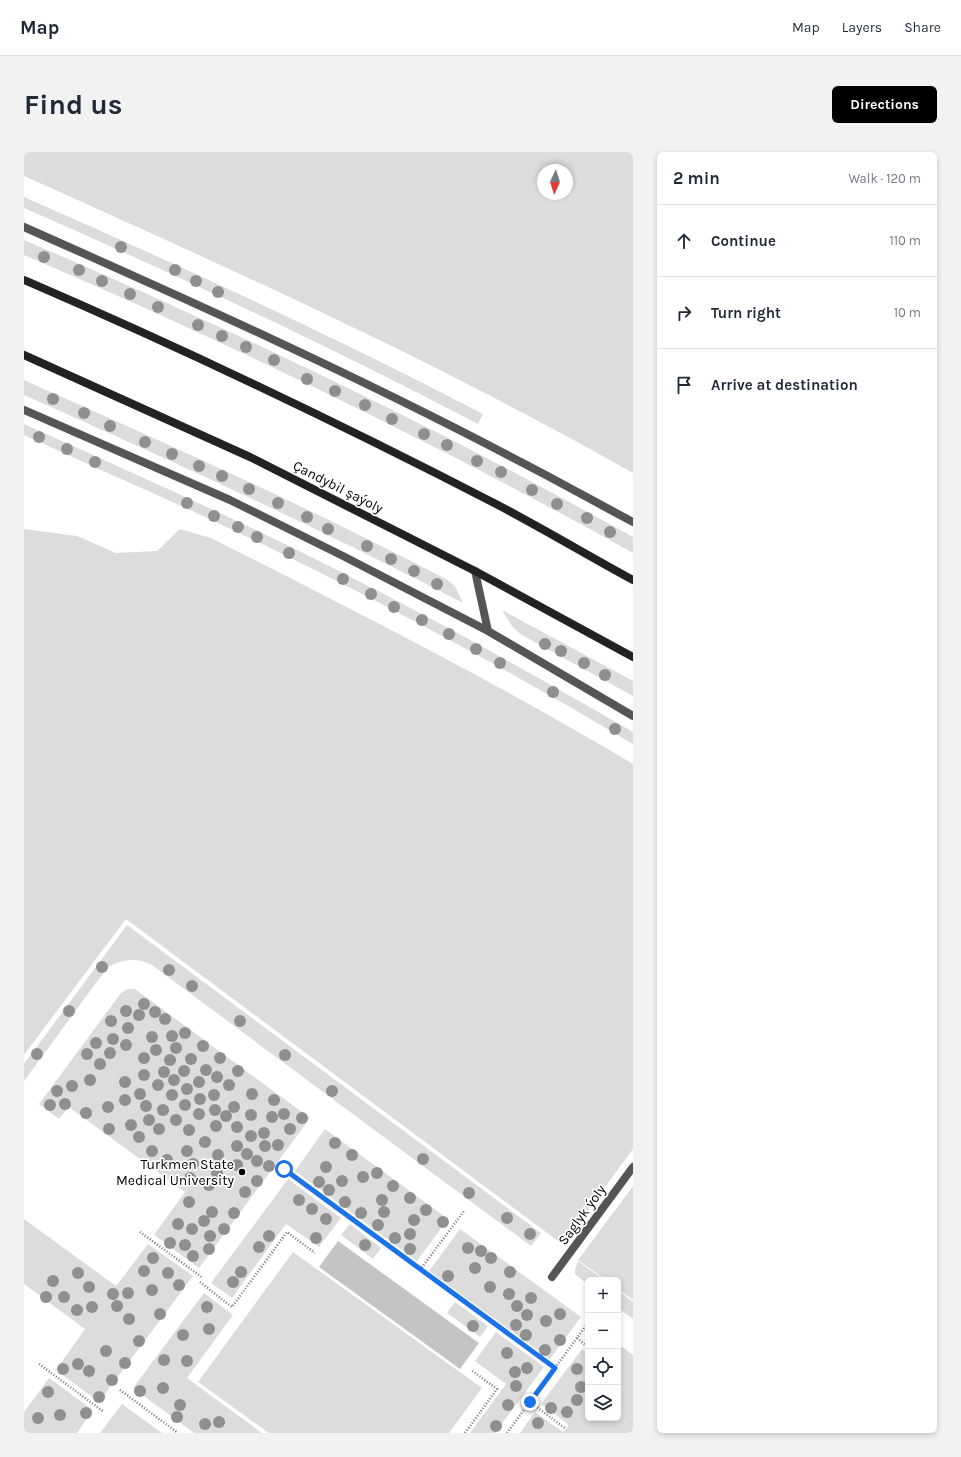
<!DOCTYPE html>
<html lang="en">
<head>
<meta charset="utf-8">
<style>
  body { margin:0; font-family:Karla,sans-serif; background:#f2f2f3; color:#1f2937 }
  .controls { position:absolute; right:12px; bottom:12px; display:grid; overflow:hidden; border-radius:6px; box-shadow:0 2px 6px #0003 }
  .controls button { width:36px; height:36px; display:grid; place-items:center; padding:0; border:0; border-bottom:1px solid #e0e1e3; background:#fff; color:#1f2937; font:20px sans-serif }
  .compass { position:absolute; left:513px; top:12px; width:36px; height:36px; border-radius:50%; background:#fff; box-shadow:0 2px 6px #0003; rotate:184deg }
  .stop { position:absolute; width:12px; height:12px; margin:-9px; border:3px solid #1a73e8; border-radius:50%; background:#fff }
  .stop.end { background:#1a73e8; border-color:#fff; box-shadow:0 1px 4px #0008 }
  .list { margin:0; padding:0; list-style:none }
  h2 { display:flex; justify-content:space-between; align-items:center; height:52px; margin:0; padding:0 16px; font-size:17px }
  h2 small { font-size:13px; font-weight:400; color:#747a83 }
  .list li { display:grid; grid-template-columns:26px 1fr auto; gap:12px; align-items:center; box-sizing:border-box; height:72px; padding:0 16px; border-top:1px solid #e0e1e3 }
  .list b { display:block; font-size:15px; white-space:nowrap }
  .list em { font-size:13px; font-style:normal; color:#747a83 }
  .icon { flex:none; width:22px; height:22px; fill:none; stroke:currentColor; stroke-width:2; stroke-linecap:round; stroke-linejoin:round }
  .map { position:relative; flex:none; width:609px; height:1281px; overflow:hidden; border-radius:6px }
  header { display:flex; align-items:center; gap:24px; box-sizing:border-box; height:56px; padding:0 20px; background:#fff; border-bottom:1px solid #e0e1e3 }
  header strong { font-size:19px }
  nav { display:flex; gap:22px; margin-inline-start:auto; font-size:14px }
  .intro { display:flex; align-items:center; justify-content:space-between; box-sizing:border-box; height:96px; padding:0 24px }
  h1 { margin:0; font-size:28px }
  .button { padding:10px 18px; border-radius:6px; background:#000; color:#fff; font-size:14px; font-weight:700 }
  main { display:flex; gap:24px; padding:0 24px }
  aside { flex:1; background:#fff; border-radius:6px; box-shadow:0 2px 6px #0003 }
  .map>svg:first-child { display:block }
  .green { fill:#dcdcdc; fill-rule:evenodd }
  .building { fill:#c4c4c4 }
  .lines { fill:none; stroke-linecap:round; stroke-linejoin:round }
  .path { stroke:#777; stroke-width:2.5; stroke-dasharray:1 2; stroke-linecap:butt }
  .street { stroke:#555; stroke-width:8 }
  .secondary { stroke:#222; stroke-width:8 }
  .tree { fill:#8f8f8f }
  .route { stroke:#1a73e8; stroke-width:5 }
  .poi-dot { fill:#000; stroke:#fff; stroke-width:1.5 }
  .labels { text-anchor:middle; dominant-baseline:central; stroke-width:3.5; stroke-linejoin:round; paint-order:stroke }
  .street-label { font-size:14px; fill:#000; stroke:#fff }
  .poi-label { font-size:14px; fill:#000; stroke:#fff; text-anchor:end }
</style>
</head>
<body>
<header>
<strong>Map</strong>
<nav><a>Map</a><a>Layers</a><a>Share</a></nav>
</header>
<div class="intro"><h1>Find us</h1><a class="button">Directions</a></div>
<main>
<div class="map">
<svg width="609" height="1281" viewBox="0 0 609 1281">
  <rect width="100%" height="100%" fill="#fff"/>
  <!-- green -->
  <path class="green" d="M0 0H609V321C414 210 205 116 0 24ZM519 18H543V42H519Z
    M0 45C155 113 309 184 459 262L454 272C305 194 153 123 0 56Z
    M0 88C208 177 412 275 609 385V401C412 291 208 192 0 103Z
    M0 228C142 291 284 355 422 427L431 434 439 451C295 376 148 309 0 243Z
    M0 272C104 319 209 365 311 417 412 468 511 523 609 580V592C475 512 336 438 194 371 130 341 65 313 0 283Z
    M0 377 53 384 92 401 133 399 156 377 187 386C329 458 472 530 609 612V997L544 1085 538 1090 534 1089 102 767 0 903Z
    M478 458 609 529V544L496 482 488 474Z
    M103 773 517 1081 507 1094 128 813C113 805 97 807 83 816L0 929V912Z
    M104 837H111L286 966 175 1116 130 1083 161 1040 45 955 35 967 15 952 97 841Z
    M301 977 424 1067 393 1109 271 1019Z
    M264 1027 317 1066 295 1095 262 1072 208 1146 187 1131Z
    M609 1034V1148L594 1137V1128H582L554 1108Z
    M0 1067 92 1134 124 1092 169 1124 75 1250 32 1218 61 1177 0 1132Z
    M326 1072 357 1096 349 1107 317 1083Z
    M436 1077 557 1165 526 1207 405 1119Z
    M269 1100 458 1236 425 1281H245L174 1230Z
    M554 1109 580 1128H564V1133L551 1122V1118Z
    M594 1138 609 1150V1167L594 1156Z
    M180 1141 209 1163 163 1226 238 1281H170L109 1236Z
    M431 1150 464 1174 456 1185 423 1161Z
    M472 1180 520 1215 471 1281H446L482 1232 451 1209Z
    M594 1192 609 1203V1281H496L511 1260 539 1280 545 1273 517 1252 558 1197 564 1201V1266H594Z
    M25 1226 69 1258 53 1281H0V1260Z
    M98 1252 138 1281H76Z"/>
  <!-- building -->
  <path class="building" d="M314 1089 455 1191 436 1217 295 1115Z"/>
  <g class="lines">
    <!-- path -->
    <path class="path" d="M260 1017 531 1216
      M116 1080 179 1126
      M396 1118 440 1059
      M176 1130 208 1155 263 1080 291 1101
      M553 1186 564 1195
      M15 1212 80 1260
      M96 1238 154 1281
      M506 1250 542 1277
      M441 1281 473 1237 447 1218
      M483 1281 564 1171"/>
    <!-- street -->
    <path class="street" d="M0 75C167 149 334 224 495 309 534 329 571 350 609 370
      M0 258 206 348 319 404 464 479 609 564
      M451 419 464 479
      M528 1125 609 1015"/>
    <!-- secondary -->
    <path class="secondary" d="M0 128C160 197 317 272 472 352 518 376 563 403 609 428
      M0 203 226 305 451 419 609 505"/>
  </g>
  <!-- trees -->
  <g class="tree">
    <circle cx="97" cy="95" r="6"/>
    <circle cx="20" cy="105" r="6"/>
    <circle cx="55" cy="118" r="6"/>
    <circle cx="151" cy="118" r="6"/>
    <circle cx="78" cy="129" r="6"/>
    <circle cx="172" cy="129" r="6"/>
    <circle cx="194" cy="140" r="6"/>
    <circle cx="106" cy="142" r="6"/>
    <circle cx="134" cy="155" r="6"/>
    <circle cx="174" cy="173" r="6"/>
    <circle cx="198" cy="184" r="6"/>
    <circle cx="222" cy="195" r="6"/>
    <circle cx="250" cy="208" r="6"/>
    <circle cx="283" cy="227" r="6"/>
    <circle cx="311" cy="239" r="6"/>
    <circle cx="29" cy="247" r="6"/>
    <circle cx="341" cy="253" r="6"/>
    <circle cx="60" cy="261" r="6"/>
    <circle cx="368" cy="267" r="6"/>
    <circle cx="86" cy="274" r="6"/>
    <circle cx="400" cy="282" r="6"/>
    <circle cx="15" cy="285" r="6"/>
    <circle cx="121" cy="290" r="6"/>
    <circle cx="423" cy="293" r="6"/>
    <circle cx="43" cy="297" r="6"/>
    <circle cx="148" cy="302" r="6"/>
    <circle cx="453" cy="309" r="6"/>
    <circle cx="71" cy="310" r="6"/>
    <circle cx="175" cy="314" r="6"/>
    <circle cx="477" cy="320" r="6"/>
    <circle cx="198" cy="324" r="6"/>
    <circle cx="225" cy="337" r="6"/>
    <circle cx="508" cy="338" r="6"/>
    <circle cx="163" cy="351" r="6"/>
    <circle cx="254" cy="351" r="6"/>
    <circle cx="533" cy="352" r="6"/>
    <circle cx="190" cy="364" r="6"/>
    <circle cx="283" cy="365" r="6"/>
    <circle cx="563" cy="366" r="6"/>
    <circle cx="214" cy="375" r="6"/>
    <circle cx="304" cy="377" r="6"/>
    <circle cx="586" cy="380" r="6"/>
    <circle cx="233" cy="385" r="6"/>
    <circle cx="343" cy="394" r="6"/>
    <circle cx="265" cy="401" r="6"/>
    <circle cx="367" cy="407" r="6"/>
    <circle cx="390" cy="419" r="6"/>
    <circle cx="319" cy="427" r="6"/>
    <circle cx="413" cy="432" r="6"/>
    <circle cx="347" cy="442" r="6"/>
    <circle cx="370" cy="455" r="6"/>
    <circle cx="398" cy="468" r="6"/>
    <circle cx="425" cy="482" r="6"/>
    <circle cx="521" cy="492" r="6"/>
    <circle cx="452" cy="497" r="6"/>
    <circle cx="537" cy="499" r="6"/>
    <circle cx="476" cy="511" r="6"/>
    <circle cx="560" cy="511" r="6"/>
    <circle cx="581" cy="523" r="6"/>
    <circle cx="529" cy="540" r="6"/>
    <circle cx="591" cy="577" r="6"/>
    <circle cx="78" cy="815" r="6"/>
    <circle cx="145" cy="818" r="6"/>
    <circle cx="168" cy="834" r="6"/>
    <circle cx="120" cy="852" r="6"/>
    <circle cx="45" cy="859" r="6"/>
    <circle cx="102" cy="859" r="6"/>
    <circle cx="131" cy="860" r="6"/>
    <circle cx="115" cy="863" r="6"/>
    <circle cx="141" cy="867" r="6"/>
    <circle cx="87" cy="869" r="6"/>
    <circle cx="216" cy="869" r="6"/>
    <circle cx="104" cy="876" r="6"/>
    <circle cx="161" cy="881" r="6"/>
    <circle cx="148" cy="884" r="6"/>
    <circle cx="128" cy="885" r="6"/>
    <circle cx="89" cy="887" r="6"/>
    <circle cx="72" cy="891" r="6"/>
    <circle cx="102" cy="893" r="6"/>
    <circle cx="179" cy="894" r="6"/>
    <circle cx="152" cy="896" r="6"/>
    <circle cx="132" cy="898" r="6"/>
    <circle cx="86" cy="901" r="6"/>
    <circle cx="13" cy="902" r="6"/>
    <circle cx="63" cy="902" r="6"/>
    <circle cx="261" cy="903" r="6"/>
    <circle cx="120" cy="906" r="6"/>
    <circle cx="196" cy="906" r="6"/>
    <circle cx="167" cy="907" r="6"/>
    <circle cx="146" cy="908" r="6"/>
    <circle cx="76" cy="912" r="6"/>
    <circle cx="182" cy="918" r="6"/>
    <circle cx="160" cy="919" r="6"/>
    <circle cx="214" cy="919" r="6"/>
    <circle cx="140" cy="920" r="6"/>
    <circle cx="120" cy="923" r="6"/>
    <circle cx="193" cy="925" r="6"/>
    <circle cx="66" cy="928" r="6"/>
    <circle cx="150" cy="928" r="6"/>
    <circle cx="101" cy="930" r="6"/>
    <circle cx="175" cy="930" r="6"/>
    <circle cx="134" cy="933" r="6"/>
    <circle cx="205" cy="933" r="6"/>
    <circle cx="48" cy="934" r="6"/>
    <circle cx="163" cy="937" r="6"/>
    <circle cx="33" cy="939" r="6"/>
    <circle cx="308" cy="939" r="6"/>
    <circle cx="116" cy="942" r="6"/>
    <circle cx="228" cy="942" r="6"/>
    <circle cx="148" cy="943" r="6"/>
    <circle cx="190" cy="943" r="6"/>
    <circle cx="176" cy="947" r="6"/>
    <circle cx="101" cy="948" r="6"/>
    <circle cx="250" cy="948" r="6"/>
    <circle cx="41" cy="952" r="6"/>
    <circle cx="26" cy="953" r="6"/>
    <circle cx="161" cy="953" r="6"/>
    <circle cx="122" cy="954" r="6"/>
    <circle cx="84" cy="955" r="6"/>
    <circle cx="210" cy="955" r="6"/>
    <circle cx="139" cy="958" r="6"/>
    <circle cx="191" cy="958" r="6"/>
    <circle cx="62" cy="961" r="6"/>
    <circle cx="175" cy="962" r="6"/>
    <circle cx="260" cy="962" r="6"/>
    <circle cx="227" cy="963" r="6"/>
    <circle cx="202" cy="964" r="6"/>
    <circle cx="248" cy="965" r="6"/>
    <circle cx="278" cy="966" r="6"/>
    <circle cx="125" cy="968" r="6"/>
    <circle cx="152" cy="968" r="6"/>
    <circle cx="107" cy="973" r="6"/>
    <circle cx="192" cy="974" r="6"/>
    <circle cx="213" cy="975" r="6"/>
    <circle cx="85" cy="977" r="6"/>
    <circle cx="135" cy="977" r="6"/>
    <circle cx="266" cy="977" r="6"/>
    <circle cx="165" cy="978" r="6"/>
    <circle cx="240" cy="981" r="6"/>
    <circle cx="227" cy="984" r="6"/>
    <circle cx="115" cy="985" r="6"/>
    <circle cx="181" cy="990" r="6"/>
    <circle cx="311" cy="991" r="6"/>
    <circle cx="254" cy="993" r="6"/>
    <circle cx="213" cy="994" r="6"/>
    <circle cx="241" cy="994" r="6"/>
    <circle cx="128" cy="999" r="6"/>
    <circle cx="163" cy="999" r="6"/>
    <circle cx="223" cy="1002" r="6"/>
    <circle cx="194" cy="1003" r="6"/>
    <circle cx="328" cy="1003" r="6"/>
    <circle cx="399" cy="1007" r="6"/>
    <circle cx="143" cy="1008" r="6"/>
    <circle cx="233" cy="1009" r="6"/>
    <circle cx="169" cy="1012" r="6"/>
    <circle cx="213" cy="1013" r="6"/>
    <circle cx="245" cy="1014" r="6"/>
    <circle cx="302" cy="1015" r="6"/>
    <circle cx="193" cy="1021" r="6"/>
    <circle cx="353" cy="1021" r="6"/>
    <circle cx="339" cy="1025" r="6"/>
    <circle cx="166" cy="1026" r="6"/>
    <circle cx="233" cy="1029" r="6"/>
    <circle cx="318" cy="1029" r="6"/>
    <circle cx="295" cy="1030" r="6"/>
    <circle cx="185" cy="1033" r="6"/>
    <circle cx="369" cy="1034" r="6"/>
    <circle cx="305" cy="1038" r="6"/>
    <circle cx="221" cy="1040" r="6"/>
    <circle cx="445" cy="1041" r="6"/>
    <circle cx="386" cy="1046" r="6"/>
    <circle cx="275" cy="1048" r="6"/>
    <circle cx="358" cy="1048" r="6"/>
    <circle cx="165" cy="1050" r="6"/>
    <circle cx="321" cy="1050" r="6"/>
    <circle cx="288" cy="1057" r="6"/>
    <circle cx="402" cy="1058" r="6"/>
    <circle cx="188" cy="1060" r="6"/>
    <circle cx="360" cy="1060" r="6"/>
    <circle cx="210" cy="1061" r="6"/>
    <circle cx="337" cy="1061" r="6"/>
    <circle cx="483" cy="1066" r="6"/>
    <circle cx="302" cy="1067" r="6"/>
    <circle cx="390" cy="1068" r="6"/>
    <circle cx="180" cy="1069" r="6"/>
    <circle cx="419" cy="1070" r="6"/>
    <circle cx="154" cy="1072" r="6"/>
    <circle cx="354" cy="1073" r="6"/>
    <circle cx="168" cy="1077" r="6"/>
    <circle cx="200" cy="1077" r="6"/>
    <circle cx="386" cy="1082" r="6"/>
    <circle cx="506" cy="1082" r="6"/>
    <circle cx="186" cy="1084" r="6"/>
    <circle cx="245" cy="1084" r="6"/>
    <circle cx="292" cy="1086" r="6"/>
    <circle cx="371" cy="1086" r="6"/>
    <circle cx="146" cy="1091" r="6"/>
    <circle cx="161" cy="1093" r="6"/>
    <circle cx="341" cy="1093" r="6"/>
    <circle cx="235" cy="1095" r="6"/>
    <circle cx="444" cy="1096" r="6"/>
    <circle cx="185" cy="1097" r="6"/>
    <circle cx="386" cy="1097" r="6"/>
    <circle cx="457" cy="1099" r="6"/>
    <circle cx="169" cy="1104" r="6"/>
    <circle cx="129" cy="1106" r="6"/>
    <circle cx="467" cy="1106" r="6"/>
    <circle cx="451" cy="1116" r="6"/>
    <circle cx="120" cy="1119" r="6"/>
    <circle cx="217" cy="1120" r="6"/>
    <circle cx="486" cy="1120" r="6"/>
    <circle cx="54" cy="1121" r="6"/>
    <circle cx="144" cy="1121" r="6"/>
    <circle cx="424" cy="1124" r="6"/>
    <circle cx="29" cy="1129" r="6"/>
    <circle cx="209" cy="1130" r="6"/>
    <circle cx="155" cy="1133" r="6"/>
    <circle cx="65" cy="1135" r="6"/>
    <circle cx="466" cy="1135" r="6"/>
    <circle cx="128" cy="1138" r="6"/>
    <circle cx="104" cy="1141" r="6"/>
    <circle cx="89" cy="1142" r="6"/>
    <circle cx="485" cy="1142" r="6"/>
    <circle cx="22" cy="1145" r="6"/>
    <circle cx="40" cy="1145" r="6"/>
    <circle cx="507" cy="1146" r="6"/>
    <circle cx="93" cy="1154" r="6"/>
    <circle cx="493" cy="1154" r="6"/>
    <circle cx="68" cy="1155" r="6"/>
    <circle cx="183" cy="1155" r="6"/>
    <circle cx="53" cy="1158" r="6"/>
    <circle cx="136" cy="1162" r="6"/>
    <circle cx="536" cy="1162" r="6"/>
    <circle cx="503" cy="1163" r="6"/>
    <circle cx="105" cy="1167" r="6"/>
    <circle cx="522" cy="1169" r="6"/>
    <circle cx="492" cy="1173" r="6"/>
    <circle cx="449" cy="1174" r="6"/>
    <circle cx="185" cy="1177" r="6"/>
    <circle cx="159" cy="1183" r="6"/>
    <circle cx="502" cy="1183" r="6"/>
    <circle cx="536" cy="1188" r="6"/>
    <circle cx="115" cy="1189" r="6"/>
    <circle cx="521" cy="1198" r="6"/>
    <circle cx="82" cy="1199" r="6"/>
    <circle cx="483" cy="1201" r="6"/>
    <circle cx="140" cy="1208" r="6"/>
    <circle cx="163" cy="1209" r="6"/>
    <circle cx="101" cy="1211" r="6"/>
    <circle cx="54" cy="1212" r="6"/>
    <circle cx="503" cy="1216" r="6"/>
    <circle cx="39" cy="1217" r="6"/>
    <circle cx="553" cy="1217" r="6"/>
    <circle cx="65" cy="1219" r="6"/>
    <circle cx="491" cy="1220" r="6"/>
    <circle cx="88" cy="1228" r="6"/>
    <circle cx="492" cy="1234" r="6"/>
    <circle cx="557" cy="1235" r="6"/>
    <circle cx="139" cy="1236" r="6"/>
    <circle cx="116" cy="1239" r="6"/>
    <circle cx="24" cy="1240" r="6"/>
    <circle cx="75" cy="1245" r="6"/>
    <circle cx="553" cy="1248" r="6"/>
    <circle cx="156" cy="1253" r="6"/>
    <circle cx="484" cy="1253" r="6"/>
    <circle cx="527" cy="1256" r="6"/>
    <circle cx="543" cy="1260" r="6"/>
    <circle cx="62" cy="1261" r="6"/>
    <circle cx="36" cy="1263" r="6"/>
    <circle cx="153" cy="1265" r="6"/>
    <circle cx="14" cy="1266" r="6"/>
    <circle cx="195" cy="1270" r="6"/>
    <circle cx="514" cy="1271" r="6"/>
    <circle cx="181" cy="1272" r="6"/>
    <circle cx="472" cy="1274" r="6"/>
  </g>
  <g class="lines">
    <!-- route -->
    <path class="route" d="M260 1017 531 1216 506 1250"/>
  </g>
  <!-- markers -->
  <circle class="poi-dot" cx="218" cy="1020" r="4"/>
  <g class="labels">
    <!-- street labels -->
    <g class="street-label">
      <text transform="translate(314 335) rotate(27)">Çandybil şaýoly</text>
      <text transform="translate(558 1063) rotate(-54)">Saglyk ýoly</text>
    </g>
    <!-- poi labels -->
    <g class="poi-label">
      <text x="210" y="1012">Turkmen State<tspan x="210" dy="16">Medical University</tspan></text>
    </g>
  </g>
</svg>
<div class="controls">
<button>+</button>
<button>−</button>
<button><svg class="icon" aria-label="locate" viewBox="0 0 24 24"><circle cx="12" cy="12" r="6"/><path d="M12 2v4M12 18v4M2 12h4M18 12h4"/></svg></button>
<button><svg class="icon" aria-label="layers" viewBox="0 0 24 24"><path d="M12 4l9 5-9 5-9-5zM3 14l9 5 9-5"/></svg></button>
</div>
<svg class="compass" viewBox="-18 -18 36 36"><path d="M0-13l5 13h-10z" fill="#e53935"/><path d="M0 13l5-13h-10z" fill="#747a83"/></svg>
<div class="stop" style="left:260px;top:1017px"></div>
<div class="stop end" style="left:506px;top:1250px"></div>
</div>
<aside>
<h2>2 min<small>Walk · 120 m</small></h2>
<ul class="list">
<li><svg class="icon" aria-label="ahead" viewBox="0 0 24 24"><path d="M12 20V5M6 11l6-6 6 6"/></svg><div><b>Continue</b></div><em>110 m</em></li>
<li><svg class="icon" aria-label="right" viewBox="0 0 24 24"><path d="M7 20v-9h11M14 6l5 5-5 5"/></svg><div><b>Turn right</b></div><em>10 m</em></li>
<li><svg class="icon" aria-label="arrive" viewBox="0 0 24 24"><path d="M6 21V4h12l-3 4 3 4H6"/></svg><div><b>Arrive at destination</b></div></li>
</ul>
</aside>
</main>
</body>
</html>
